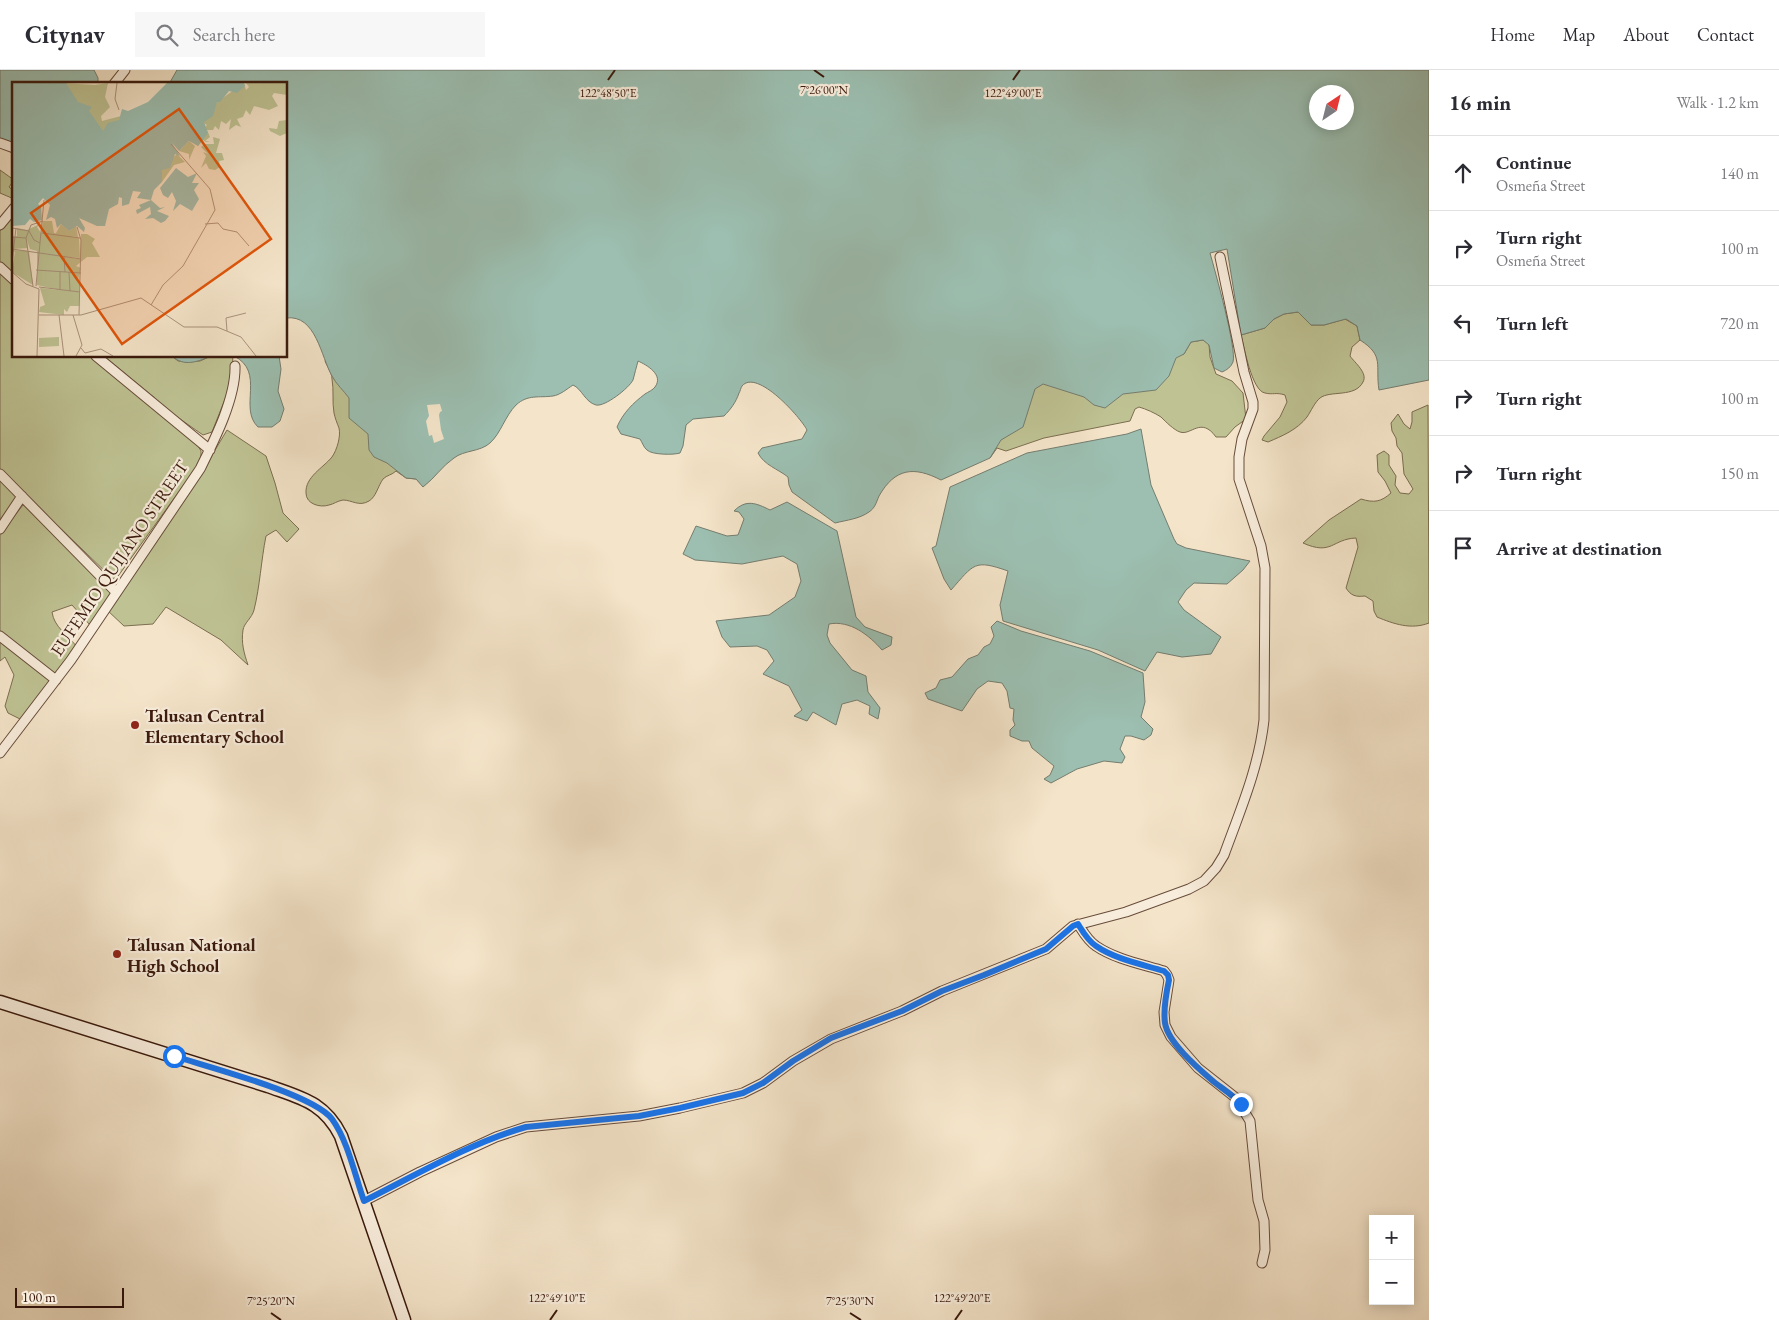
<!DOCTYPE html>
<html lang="en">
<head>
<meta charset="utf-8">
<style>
  body { margin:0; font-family:"EB Garamond",serif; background:#f7f7f7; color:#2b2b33 }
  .controls { position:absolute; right:15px; bottom:15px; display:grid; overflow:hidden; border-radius:0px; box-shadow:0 2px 12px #0003 }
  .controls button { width:45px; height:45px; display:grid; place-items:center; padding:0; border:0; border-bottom:1px solid #e1e1e2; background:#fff; color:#2b2b33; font:25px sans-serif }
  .compass { position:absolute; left:1309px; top:15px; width:45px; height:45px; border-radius:50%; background:#fff; box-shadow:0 2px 12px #0003; rotate:35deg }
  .scale { position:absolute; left:15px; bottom:12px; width:109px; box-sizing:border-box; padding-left:5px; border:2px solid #3a190c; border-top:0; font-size:14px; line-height:18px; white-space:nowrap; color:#3a190c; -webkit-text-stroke:4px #f8eddc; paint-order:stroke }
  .stop { position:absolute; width:15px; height:15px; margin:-11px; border:4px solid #1a73e8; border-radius:50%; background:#fff }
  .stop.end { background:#1a73e8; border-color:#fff; box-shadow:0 1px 5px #0008 }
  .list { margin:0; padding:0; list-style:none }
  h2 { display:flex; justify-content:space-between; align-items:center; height:65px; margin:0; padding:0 20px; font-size:21px }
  h2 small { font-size:16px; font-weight:400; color:#7c7c81 }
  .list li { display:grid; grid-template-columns:32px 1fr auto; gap:15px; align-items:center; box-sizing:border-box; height:75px; padding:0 20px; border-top:1px solid #e1e1e2 }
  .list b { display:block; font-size:19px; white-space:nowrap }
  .list p { margin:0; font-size:16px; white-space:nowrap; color:#7c7c81 }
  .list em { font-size:16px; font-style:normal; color:#7c7c81 }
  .icon { flex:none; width:28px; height:28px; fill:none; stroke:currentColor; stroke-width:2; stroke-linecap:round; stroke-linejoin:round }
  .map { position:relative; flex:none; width:1429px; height:1250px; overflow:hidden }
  header { display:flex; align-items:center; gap:30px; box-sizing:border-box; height:70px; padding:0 25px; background:#fff; border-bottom:1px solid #e1e1e2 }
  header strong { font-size:24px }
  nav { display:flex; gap:28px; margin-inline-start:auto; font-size:18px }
  .search { width:350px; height:45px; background:#f7f7f7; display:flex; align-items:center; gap:12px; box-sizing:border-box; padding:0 18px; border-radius:0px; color:#7c7c81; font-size:19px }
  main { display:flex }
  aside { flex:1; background:#fff }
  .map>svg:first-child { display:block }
  .green { fill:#bfc394; stroke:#7c6e50 }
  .water { fill:#9cbfb1; stroke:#757d6f; fill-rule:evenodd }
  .pier { fill:#f4e4c9 }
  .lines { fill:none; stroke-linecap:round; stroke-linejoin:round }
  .street-casing { stroke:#684c3b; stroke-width:11 }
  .secondary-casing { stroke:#3a190c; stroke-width:15 }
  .street { stroke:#f8eddc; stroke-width:9 }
  .secondary { stroke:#f8eddc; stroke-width:12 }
  .route { stroke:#1a73e8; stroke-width:6 }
  .ticks { fill:none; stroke:#3a190c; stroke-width:2 }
  .poi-dot { fill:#8f2418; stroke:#f8eddc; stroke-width:2 }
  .labels { text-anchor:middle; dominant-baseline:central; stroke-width:4.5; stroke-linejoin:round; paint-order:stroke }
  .street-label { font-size:18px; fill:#3a190c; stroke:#f8eddc }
  .poi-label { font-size:18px; font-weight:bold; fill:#3a190c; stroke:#f8eddc; text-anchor:start }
  .inset-road { fill:none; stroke:#aa937d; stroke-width:1 }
  .view { fill:#df560c; fill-opacity:0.15; stroke:#df560c; stroke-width:2.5 }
  .inset-edge { fill:none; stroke:#3a190c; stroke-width:2.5 }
  .ticks-label { font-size:12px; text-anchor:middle; fill:#3a190c; stroke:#f8eddc; stroke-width:4.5; stroke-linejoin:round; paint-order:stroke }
</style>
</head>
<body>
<header>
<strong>Citynav</strong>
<div class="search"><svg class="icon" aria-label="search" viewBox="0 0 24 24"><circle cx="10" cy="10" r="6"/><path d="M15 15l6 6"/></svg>Search here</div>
<nav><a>Home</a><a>Map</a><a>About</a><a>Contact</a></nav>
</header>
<main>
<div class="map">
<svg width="1429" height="1250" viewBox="0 0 1429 1250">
  <rect width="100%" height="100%" fill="#f4e4c9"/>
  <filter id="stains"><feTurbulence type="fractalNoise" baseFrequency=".004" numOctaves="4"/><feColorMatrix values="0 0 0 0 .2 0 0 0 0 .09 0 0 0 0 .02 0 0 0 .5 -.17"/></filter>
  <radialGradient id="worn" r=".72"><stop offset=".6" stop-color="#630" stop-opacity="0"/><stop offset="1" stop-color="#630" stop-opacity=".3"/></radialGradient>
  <!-- green -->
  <path class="green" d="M0 100 14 110 9 117 14 121V129L0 123Z
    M14 144V205L0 192V161Z
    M0 202 14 216V286H91L197 374 201 381V391L116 509H113L0 400Z
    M1298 242 1311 255H1324L1345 249 1357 256 1360 270 1352 277 1350 286C1355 293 1368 303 1363 312 1355 328 1330 320 1320 328 1315 332 1311 341 1307 347 1297 360 1282 366 1268 372L1262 370 1264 366 1280 347 1287 332 1285 325C1276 322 1273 325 1265 323 1252 321 1244 277 1241 265L1265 258 1274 249 1284 244Z
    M1203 270 1209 274 1210 287 1216 304 1232 311 1243 323 1246 349 1235 357 1226 367H1216C1201 346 1191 366 1180 362 1174 360 1166 352 1161 347 1155 343 1146 339 1139 337L1135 339 1130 351 1044 368 1006 381 997 378 990 388 897 339 1184 284 1191 272Z
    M336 274 355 345 420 413 416 409 406 408 396 401C392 405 387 405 383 409 378 416 376 427 369 431 359 437 352 430 343 430 337 431 334 434 329 435 320 438 306 434 306 423 305 407 323 398 332 387 337 380 341 366 339 358 337 353 335 348 334 343 332 332 334 320 332 309 332 303 327 296 325 291Z
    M104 286H172L178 291H200L211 286H233L231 314 212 362 203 365 157 333 156 329Z
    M1428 335 1429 553C1411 560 1394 554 1377 547L1374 541 1373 531 1365 526C1356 527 1351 526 1346 518L1358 477 1356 468C1332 469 1332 486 1303 473L1329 450 1361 429C1374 433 1381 432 1391 423L1385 411 1378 402 1377 385 1384 381 1389 385V395L1396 406 1395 415 1400 423 1409 424 1413 419 1404 404 1402 383 1397 376 1396 368 1392 361 1391 353 1398 344 1404 354 1410 359 1412 352V342Z
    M227 360 266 386 275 413 283 443 299 459 287 472 276 460 266 466C261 491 260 516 254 540 252 548 244 553 243 560 241 573 244 583 248 595L221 570 166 537 153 554 124 556 107 540 205 397Z
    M0 409 18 427 0 455Z
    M23 435 26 436 112 522 90 555 72 535 52 542C54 557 67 564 77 577L57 604 52 602 0 561V464Z
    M0 571 52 612 22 650 8 643 5 636 14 605 5 587 0 591Z"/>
  <!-- water -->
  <path class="water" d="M0 0H94L98 8V14H14V73L0 69Z
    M177 0H1429V310L1379 320C1375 295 1385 286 1360 270L1357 256 1346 249 1324 255H1311L1298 242 1284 244 1274 249 1265 258 1241 265 1227 179 1210 183C1215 201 1237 279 1233 292 1231 297 1227 300 1222 302L1214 298 1209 275 1203 270 1191 272 1184 284 1176 288 1169 306 1156 320 1123 324 1105 338 1094 335 1084 327 1043 314 1035 319 1023 357 1001 370 990 388 941 410C914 396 895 398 879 426 876 433 875 438 869 442 859 449 847 450 835 453L792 422 789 415 788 407C778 399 764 395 758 383L762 378 802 369 807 360C801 348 757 298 742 316 741 317 740 322 739 323 736 332 731 339 724 346L693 349 686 355 683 376 680 383C674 385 652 385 647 380 644 378 642 372 640 369L621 364 617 357C623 343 633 333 645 324 648 322 653 320 655 317 664 305 647 295 638 291 636 297 635 304 633 310 629 318 605 337 596 335 585 332 582 319 573 315 567 319 560 325 553 326 539 328 528 324 516 335 505 346 501 363 490 373 480 382 464 380 454 388 442 396 435 408 423 417L416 409 406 408 387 393 374 387 369 380 368 364 349 348V328C344 321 336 314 332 306 321 287 316 244 286 248V14H169ZM1316 22H1346V52H1316Z
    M172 286H211C197 292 184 297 172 286Z
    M234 286H279L281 299 278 321 284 339 280 351 272 357H258C238 338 266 302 234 286Z
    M1141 359 1151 415 1174 469 1177 474 1186 478 1250 491 1243 500 1227 514 1194 513 1186 520 1178 532 1184 540 1221 567 1211 584 1182 587 1157 582 1145 601 1098 580 1003 551 1000 535 1008 501C974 489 974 494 951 520L944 509 932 478 936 476 950 417 1027 383 1127 364Z
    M787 432 837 461 856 547 865 557 892 567 891 575 882 580C869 565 850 550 829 554L827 565 830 573 852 600 866 606 868 622 880 638 878 649 869 644 870 636 857 630 842 634 836 655 813 642 807 651 794 646 802 640 789 616 763 604 774 591 767 580 757 576 730 577 722 567 716 551 769 545 795 527 801 511 797 494 783 486 742 494 695 490 683 484 696 456 727 466 738 465 744 449 739 442 734 441C746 429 756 433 770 440Z
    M997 551 1021 561 1090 581 1143 603 1145 632 1141 647 1153 659 1151 665 1144 670 1131 666H1125L1120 679 1125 687 1122 693 1104 691 1077 699 1051 713 1044 709 1050 705 1054 696 1032 678 1029 671H1022L1010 666V660L1015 655 1013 650 1014 639 1010 638 1007 621 1002 613 988 611 977 619 962 641 928 629 925 623 936 618 940 610 952 607 968 589 978 585 984 577 990 574 994 566 991 557Z"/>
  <!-- pier -->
  <path class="pier" d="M440 334 442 341 440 342 439 345 441 360 444 369 434 373 432 365 429 366 426 351 429 346 427 335Z"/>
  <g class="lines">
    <defs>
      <path id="street" d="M114 14 125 0
        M0 73 14 78
        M0 155 14 138
        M0 197 14 210
        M96 286 210 380
        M0 404 116 522
        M0 459 22 426
        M0 566 56 610
        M0 683 71 590 200 399C214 371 236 328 235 296
        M1078 854C1083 862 1088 871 1096 876 1115 889 1141 894 1164 901L1167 905 1169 910 1164 942 1165 955 1171 967 1198 998 1236 1028 1250 1051 1258 1130 1264 1151 1265 1180 1262 1193
        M364 1131 420 1102 496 1067 526 1057 639 1046 680 1038 743 1023 763 1013 793 991 831 969 902 941 942 921 1046 879 1073 856 1126 842 1189 819 1204 811 1216 798 1224 785C1240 741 1259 697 1264 650L1265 498 1261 476 1239 409V387L1242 369 1253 339V332L1244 302 1220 187"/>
      <path id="secondary" d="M0 932 268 1016C301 1028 324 1032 341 1066L404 1250"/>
    </defs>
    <!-- street casing -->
    <use href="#street" class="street-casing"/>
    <!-- secondary casing -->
    <use href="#secondary" class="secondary-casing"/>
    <!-- street -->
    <use href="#street" class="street"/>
    <!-- secondary -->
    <use href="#secondary" class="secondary"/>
  </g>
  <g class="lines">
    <!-- route -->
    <path class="route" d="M174 986C208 997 313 1024 332 1049 348 1071 355 1106 364 1131 416 1105 470 1073 526 1057L639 1046 680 1038 743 1023 763 1013 793 991 831 968 902 941 942 921 984 905 1046 879 1073 856 1078 854C1083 862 1088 871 1096 876 1115 889 1141 894 1164 901L1168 905 1169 910C1166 924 1163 939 1165 953 1168 973 1199 999 1214 1012 1223 1019 1233 1025 1241 1034"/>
  </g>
  <!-- ticks -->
  <path class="ticks" d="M814 0 824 7M608 10 615 0M1013 10 1020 0M271 1243 281 1250M850 1243 861 1250M550 1250 557 1240M955 1250 962 1240"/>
  <!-- markers -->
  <g class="poi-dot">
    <circle cx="135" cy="655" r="5"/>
    <circle cx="117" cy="884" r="5"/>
  </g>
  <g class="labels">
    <!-- street labels -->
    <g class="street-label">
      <text transform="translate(119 488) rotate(-56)">EUFEMIO QUIJANO STREET</text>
    </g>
    <!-- poi labels -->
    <g class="poi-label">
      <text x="145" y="645">Talusan Central<tspan x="145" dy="21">Elementary School</tspan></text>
      <text x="127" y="874">Talusan National<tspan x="127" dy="21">High School</tspan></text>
    </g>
  </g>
  <!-- overview -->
  <g transform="translate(12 12)">
    <rect width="275" height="275" fill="#f4e4c9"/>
    <path d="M49 1 83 3 96 1 93 15 98 25 89 34 90 39 109 34 98 58 35 4ZM232 1 234 8 237 5 234 1H275V13L262 11 260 14 266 24 257 28 242 24 238 33 234 28 231 35 225 37 229 45 224 43 217 48 219 37 214 42 209 39 207 48 203 44 201 48H195L198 55 193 59H198L194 60 191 58 186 64 182 60 195 43 190 40 200 30 205 20ZM275 38V51L268 54 258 49 257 46 265 47 267 39ZM201 55 208 57 204 71H210L212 78 207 79 208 85 203 88 197 87 194 81 189 86 194 74 191 70 196 72 189 65 193 62H202ZM177 59 183 64 177 78V72L167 69ZM165 72 173 80 162 83 150 100 136 98ZM31 139H40L42 151 67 156 68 176 53 175 68 177 69 152H75L83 157 80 161 88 175H75L64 184 69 186 66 198 62 193 68 201 67 224H58L55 230 52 227V233L27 230 28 225 33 223 28 206 47 208 25 203V169L18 167 15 158 16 166 0 167V155L5 154V146L15 148 28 142 25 145 29 151ZM49 142 57 149 64 144 66 155 43 153ZM0 168 17 169 21 203 0 190 3 170ZM47 255V264L27 265V256Z" fill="#bfc394"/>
    <path d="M0 1H54L66 20 80 25 77 29 91 49 96 41 107 38 110 27 116 29 136 20 155 1H232L233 4 225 11 217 9 208 20H205L201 34 192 40 196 51 186 64 177 59 167 69 160 61 168 74 163 72 158 86 150 88V100L142 108 139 118 125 116 129 110 121 109 117 122 110 124V116L107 115 106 122 97 127 93 144H85L67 136 73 146 72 150 65 144 57 149 49 142 45 146 43 137 39 135 34 138 38 123 31 116 26 122 29 125 30 138 22 140 18 137 13 143 0 144ZM164 86 176 95 185 91 180 101H187L182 108 187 117 180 129 168 122 161 129 164 119 160 110 156 116 151 113 148 106ZM139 118 148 126 153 125 145 129 157 134 153 139 149 141 141 136 133 137 139 132 138 125 125 132 124 128 129 126 127 123Z" fill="#9cbfb1"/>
    <path class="inset-road" d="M105 1 103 17 107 28M193 142 206 141 211 147 225 150 237 164M65 145 69 158 67 233M0 146 17 149 22 158 28 161M30 151 68 156M0 155 14 156 21 204M14 156 19 143 31 139M0 167 69 177M52 174 53 190M0 181 4 146M24 188 69 191M0 190 14 202 27 207 25 274M57 190 58 209M24 204 32 118M27 205 68 210M48 208V190M139 223 151 203 171 184 203 128 198 107 159 62M27 233H69L129 216 172 245H205L229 255 244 274M47 233 52 274M61 233 70 263 64 274M215 249 214 236 234 231M69 266 73 271 89 267 101 274"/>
    <path class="view" d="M167 27 259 157 110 262 19 131Z"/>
    <rect width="275" height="275" class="inset-edge"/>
  </g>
  <g class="ticks-label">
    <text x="824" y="24">7°26'00"N</text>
    <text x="608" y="27">122°48'50"E</text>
    <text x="1013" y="27">122°49'00"E</text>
    <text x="557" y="1232">122°49'10"E</text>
    <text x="962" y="1232">122°49'20"E</text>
    <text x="271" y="1235">7°25'20"N</text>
    <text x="850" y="1235">7°25'30"N</text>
  </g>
  <rect width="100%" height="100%" filter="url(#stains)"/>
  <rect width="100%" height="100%" fill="url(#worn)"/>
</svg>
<div class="controls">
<button>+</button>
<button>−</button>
</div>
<svg class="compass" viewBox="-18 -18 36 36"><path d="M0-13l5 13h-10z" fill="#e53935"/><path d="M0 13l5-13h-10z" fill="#7c7c81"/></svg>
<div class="scale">100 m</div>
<div class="stop" style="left:174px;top:986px"></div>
<div class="stop end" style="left:1241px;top:1034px"></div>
</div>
<aside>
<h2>16 min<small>Walk · 1.2 km</small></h2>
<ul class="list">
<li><svg class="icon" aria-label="ahead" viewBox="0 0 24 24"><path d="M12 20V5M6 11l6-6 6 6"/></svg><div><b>Continue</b><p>Osmeña Street</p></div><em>140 m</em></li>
<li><svg class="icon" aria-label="right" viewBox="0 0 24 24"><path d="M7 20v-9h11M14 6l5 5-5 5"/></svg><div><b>Turn right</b><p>Osmeña Street</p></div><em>100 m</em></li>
<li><svg class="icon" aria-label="left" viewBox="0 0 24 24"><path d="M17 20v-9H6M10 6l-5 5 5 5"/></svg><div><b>Turn left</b></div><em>720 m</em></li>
<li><svg class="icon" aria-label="right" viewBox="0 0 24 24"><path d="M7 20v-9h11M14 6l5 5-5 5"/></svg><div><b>Turn right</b></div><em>100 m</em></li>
<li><svg class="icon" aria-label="right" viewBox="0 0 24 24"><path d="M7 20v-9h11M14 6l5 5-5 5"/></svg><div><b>Turn right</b></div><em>150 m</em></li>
<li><svg class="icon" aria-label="arrive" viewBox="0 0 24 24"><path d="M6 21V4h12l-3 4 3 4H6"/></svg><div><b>Arrive at destination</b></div></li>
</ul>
</aside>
</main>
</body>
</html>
